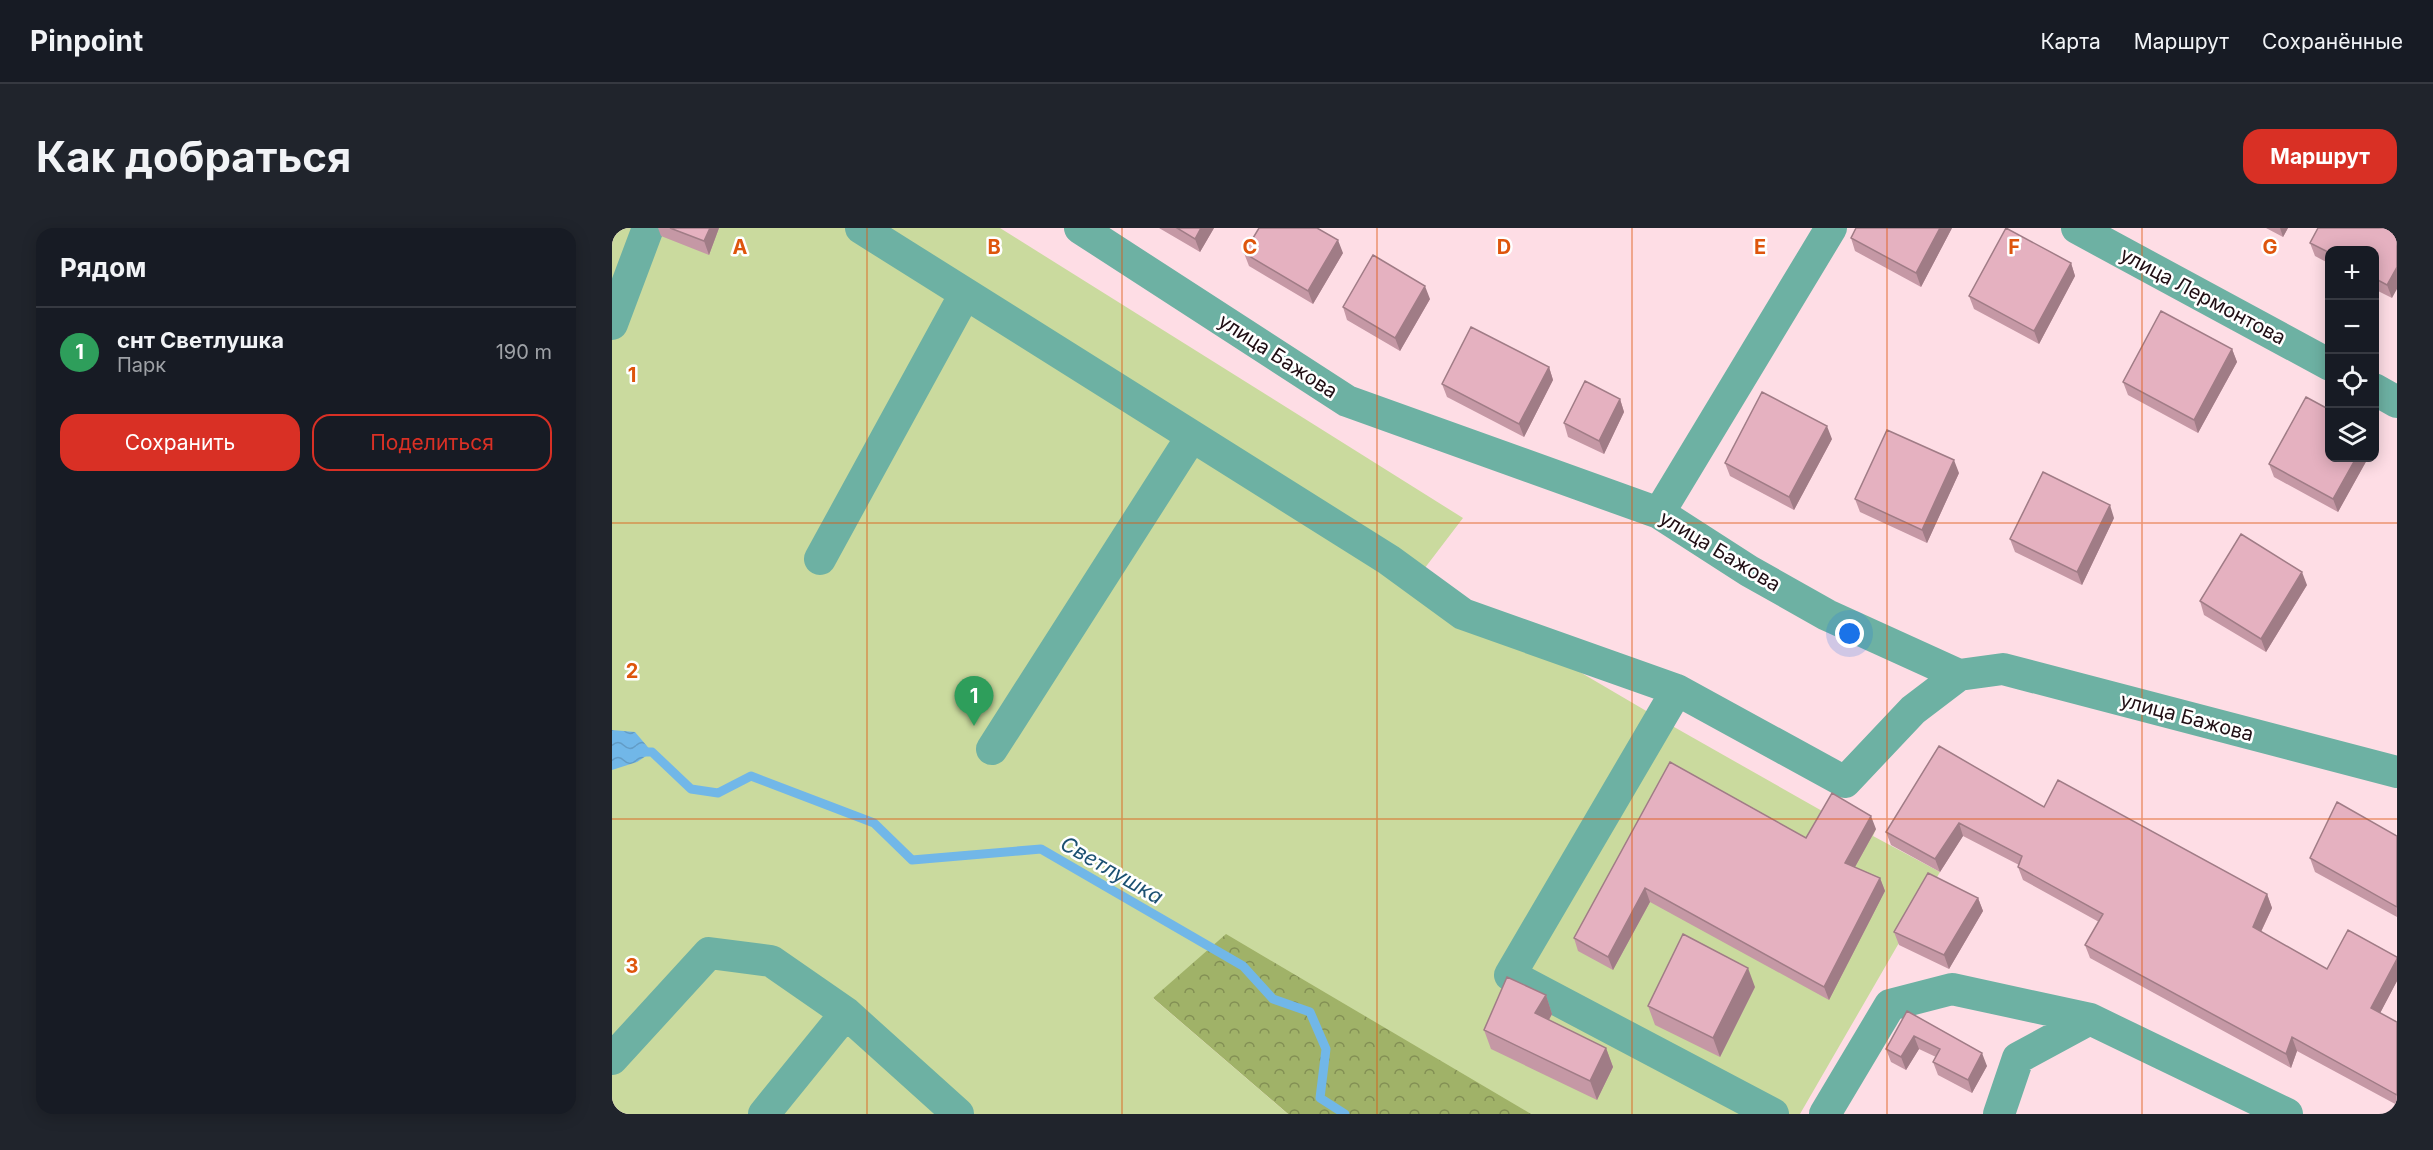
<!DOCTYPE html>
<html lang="ru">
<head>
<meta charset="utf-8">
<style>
  body { margin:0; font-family:Inter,sans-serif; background:#20242c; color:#f1f3f6 }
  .controls { position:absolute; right:18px; top:18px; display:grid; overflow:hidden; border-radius:12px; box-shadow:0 3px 15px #0003 }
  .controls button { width:54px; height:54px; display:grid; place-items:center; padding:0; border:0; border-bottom:2px solid #363941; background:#171b24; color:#f1f3f6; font:30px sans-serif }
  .you { position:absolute; left:1238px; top:406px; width:21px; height:21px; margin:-15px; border:4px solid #fff; border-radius:50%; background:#1a73e8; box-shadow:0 0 0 9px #1a73e833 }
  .badge { display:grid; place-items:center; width:39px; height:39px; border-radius:50%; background:#d93025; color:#fff; font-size:20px; font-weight:700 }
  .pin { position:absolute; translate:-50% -50px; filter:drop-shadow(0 2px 3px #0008) }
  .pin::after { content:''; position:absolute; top:32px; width:21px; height:18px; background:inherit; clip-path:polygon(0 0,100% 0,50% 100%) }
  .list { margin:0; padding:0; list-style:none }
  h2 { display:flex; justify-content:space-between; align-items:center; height:78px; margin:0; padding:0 24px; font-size:26px }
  h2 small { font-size:20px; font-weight:400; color:#9ea1a6 }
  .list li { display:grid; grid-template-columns:39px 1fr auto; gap:18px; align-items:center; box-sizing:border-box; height:90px; padding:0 24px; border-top:2px solid #363941 }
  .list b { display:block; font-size:22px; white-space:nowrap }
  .list p { margin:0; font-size:20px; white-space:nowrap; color:#9ea1a6 }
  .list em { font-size:20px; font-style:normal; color:#9ea1a6 }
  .actions { display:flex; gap:12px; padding:18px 24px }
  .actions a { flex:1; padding:14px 0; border:2px solid #d93025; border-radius:18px; text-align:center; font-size:21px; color:#d93025 }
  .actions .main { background:#d93025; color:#fff }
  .icon { flex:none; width:33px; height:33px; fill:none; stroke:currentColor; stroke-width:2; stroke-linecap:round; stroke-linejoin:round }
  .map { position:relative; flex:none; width:1785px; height:886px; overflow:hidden; border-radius:18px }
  header { display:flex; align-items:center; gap:36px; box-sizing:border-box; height:84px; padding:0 30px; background:#171b24; border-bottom:2px solid #363941 }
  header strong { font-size:28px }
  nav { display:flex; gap:33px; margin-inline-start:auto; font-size:21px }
  .intro { display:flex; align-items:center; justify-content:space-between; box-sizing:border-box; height:144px; padding:0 36px }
  h1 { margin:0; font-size:42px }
  .button { padding:15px 27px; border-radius:18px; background:#d93025; color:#fff; font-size:21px; font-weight:700 }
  main { display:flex; gap:36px; padding:0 36px }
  aside { flex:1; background:#171b24; border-radius:18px; box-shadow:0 3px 15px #0003 }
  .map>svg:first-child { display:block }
  .forest { fill:url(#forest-crowns) }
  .garden { fill:#cada9e }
  .water { fill:url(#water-waves) }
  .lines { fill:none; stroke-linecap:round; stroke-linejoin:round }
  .stream { stroke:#71b7e8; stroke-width:9 }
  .minor { stroke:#6db1a3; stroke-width:32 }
  .wall { fill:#c598a5 }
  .shaded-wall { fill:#a07c86 }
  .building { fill:#e5b1c0; stroke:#a07c86; stroke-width:1.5 }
  .grid { fill:none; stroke:#de550c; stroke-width:1.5; stroke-opacity:0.55 }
  .labels { text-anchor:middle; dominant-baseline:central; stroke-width:5; stroke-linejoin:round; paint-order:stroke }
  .street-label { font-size:20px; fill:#200e14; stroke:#fff }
  .water-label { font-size:21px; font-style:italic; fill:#1c5172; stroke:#fff }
  .grid-label { font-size:20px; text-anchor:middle; font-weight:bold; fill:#de550c; stroke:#fff; stroke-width:5; stroke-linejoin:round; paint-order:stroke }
</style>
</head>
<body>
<header>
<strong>Pinpoint</strong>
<nav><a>Карта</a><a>Маршрут</a><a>Сохранённые</a></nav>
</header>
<div class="intro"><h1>Как добраться</h1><a class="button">Маршрут</a></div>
<main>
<aside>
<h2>Рядом<small></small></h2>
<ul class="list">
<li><span class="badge" style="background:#2e9e5b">1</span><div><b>снт Светлушка</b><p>Парк</p></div><em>190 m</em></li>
</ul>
<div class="actions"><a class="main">Сохранить</a><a>Поделиться</a></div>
</aside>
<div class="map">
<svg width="1785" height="886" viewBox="0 0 1785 886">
  <defs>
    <pattern id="forest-crowns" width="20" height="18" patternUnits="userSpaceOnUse" patternTransform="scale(1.5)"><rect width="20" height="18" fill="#a0b268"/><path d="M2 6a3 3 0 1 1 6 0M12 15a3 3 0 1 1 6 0" fill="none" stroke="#828f54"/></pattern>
    <pattern id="water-waves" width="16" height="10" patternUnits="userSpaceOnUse" patternTransform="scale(1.5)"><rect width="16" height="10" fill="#71b7e8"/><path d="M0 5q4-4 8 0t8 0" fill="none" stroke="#629cc6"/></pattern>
  </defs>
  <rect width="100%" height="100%" fill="#fedde5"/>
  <!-- forest -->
  <path class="forest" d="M806 349 940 886H676L541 770Z"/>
  <!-- garden -->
  <path class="garden" d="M0 0H388L851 290 806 349 1048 491 1219 588 1264 601 1261 608 1328 644 1188 886H919L614 706 541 770 676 886H0Z"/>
  <!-- water -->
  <path class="water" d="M0 502 23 504 40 524 25 534 0 542Z"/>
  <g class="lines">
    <!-- stream -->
    <path class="stream" d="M29 524H40L79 561 106 565 139 548 262 595 300 632 429 621 631 738 661 771 698 784 714 821 708 870 733 886"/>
    <!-- minor -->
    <path class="minor" d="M249 0 777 332 851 386 1065 462 1233 554 1301 482 1347 447
      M468 0 735 173 1047 285 1137 343 1215 387 1347 447 1391 441 1785 544
      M1465 0 1718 137
      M0 96 36 0
      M1762 161 1785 174
      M1047 285 1219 0
      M208 331 353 66
      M1065 462 898 747 1161 886
      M380 521 580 208
      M0 831 97 725 159 733 234 785 346 886
      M152 886 234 785
      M1213 886 1278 777 1340 761 1478 791 1675 886
      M1387 886 1406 830 1478 791"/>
  </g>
  <!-- wall -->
  <path class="wall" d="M46 0H107L97 27 49 8Z
    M547 0H602L588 24Z
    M1244 0H1340L1309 59 1243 23 1239 10Z
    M1654 0H1676L1671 9Z
    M1785 0 1780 70 1762 61V22H1718V36L1703 28 1698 15Z
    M632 25H731L701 76 637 38Z
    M1459 35 1463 48 1427 116 1362 81 1357 68Z
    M818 71 788 123 735 92 731 79Z
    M1620 121 1625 134 1586 205 1516 167 1511 154Z
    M937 139 941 152 912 209 835 169 830 156Z
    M1008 171 1012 184 992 226 956 209 952 195Z
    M1220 211 1182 282 1118 248 1113 235Z
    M1718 230H1756L1726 284 1662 249 1657 236Z
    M1347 245 1315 315 1248 284 1243 271Z
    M1502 290 1470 357 1403 324 1398 311Z
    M1695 357 1654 424 1592 387 1588 373Z
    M1058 534 1194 610 1264 601 1243 639 1268 650 1273 663 1217 772 1038 674 1001 742 966 723 962 710Z
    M1432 579 1655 666 1660 680 1649 704 1715 741 1785 753 1768 785 1785 794V877L1685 823 1679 840 1478 730 1473 717 1487 694 1411 652 1406 639 1407 637 1351 608 1328 644 1279 617 1274 604Z
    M1785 608V689L1703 644 1698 630Z
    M1366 670 1371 683 1337 741 1287 717 1282 704Z
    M1143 759 1108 829 1043 797 1036 778Z
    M934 767 940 786 937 792 994 820 1001 839 985 872 879 821 872 802Z
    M1295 783 1375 838 1360 865 1326 847 1321 834 1324 829 1307 821 1294 842 1279 834 1274 821Z"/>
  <!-- shaded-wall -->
  <path class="shaded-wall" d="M98 0H107L97 27 92 13Z
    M589 0H602L588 24 583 11Z
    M1328 0H1340L1309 59 1304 45Z
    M1668 0H1676L1671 9Z
    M726 12 731 25 701 76 696 63Z
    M1459 35 1463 48 1427 116 1422 103Z
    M1785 39V61L1780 70 1775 57Z
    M813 58 818 71 788 123 783 110Z
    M1620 121 1625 134 1586 205 1582 192Z
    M937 139 941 152 912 209 907 196Z
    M1008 171 1012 184 992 226 987 213Z
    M1215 198 1220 211 1182 282 1177 269Z
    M1744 230H1756L1726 284 1721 271Z
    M1342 232 1347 245 1315 315 1310 302Z
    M1498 277 1502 290 1470 357 1465 344Z
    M1690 344 1695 357 1654 424 1649 411Z
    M1259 588 1264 601 1238 648 1233 635Z
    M1347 595 1351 608 1328 644 1323 631Z
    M1268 650 1273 663 1217 772 1212 759Z
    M1033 660 1038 674 1001 742 996 729Z
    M1655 666 1660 680 1645 712 1641 699Z
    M1366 670 1371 683 1337 741 1332 727Z
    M1785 731V753L1764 793 1759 780Z
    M1136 740 1143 759 1108 829 1101 810Z
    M934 767 940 786 930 804 923 785Z
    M1302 808 1307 821 1294 842 1289 829Z
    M1680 809 1685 823 1679 840 1674 826Z
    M994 820 1001 839 985 872 978 853Z
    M1370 825 1375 838 1360 865 1356 852Z"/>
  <!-- building -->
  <path class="building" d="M58 0H98L92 13Z
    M565 0H589L583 11Z
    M647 0H705L726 12 696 63 632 25Z
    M1244 0H1328L1304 45 1239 10Z
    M1394 0 1459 35 1422 103 1357 68Z
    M1706 0H1785V39L1775 57 1762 50V22H1718V25L1698 15Z
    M761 27 813 58 783 110 731 79Z
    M1549 83 1620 121 1582 192 1511 154Z
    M859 99 937 139 907 196 830 156Z
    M973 153 1008 171 987 213 952 195Z
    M1150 164 1215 198 1177 269 1113 235Z
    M1694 169 1718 182V230H1744L1721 271 1657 236Z
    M1275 202 1342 232 1310 302 1243 271Z
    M1431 244 1498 277 1465 344 1398 311Z
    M1629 306 1690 344 1649 411 1588 373Z
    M1327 518 1432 579 1446 552 1655 666 1641 699 1715 741 1736 702 1785 729V731L1759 780 1785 794V867L1680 809 1674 826 1473 717 1491 686 1406 639 1410 628 1347 595 1323 631 1274 604Z
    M1058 534 1194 610 1220 565 1259 588 1233 635 1268 650 1212 759 1033 660 996 729 962 710Z
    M1725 574 1785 608V679L1698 630Z
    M1316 645 1366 670 1332 727 1282 704Z
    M1071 706 1136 740 1101 810 1036 778Z
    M895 749 934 767 923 785 994 820 978 853 872 802Z
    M1295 783 1370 825 1356 852 1321 834 1328 821 1302 808 1289 829 1274 821Z"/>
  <!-- grid -->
  <path class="grid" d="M255 0V886M510 0V886M765 0V886M1020 0V886M1275 0V886M1530 0V886M0 295H1785M0 591H1785"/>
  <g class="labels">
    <!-- street labels -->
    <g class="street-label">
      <text transform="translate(1591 68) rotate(28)">улица Лермонтова</text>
      <text transform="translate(666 128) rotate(33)">улица Бажова</text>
      <text transform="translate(1108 323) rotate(31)">улица Бажова</text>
      <text transform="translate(1575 489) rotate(15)">улица Бажова</text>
    </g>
    <!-- water labels -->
    <g class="water-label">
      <text transform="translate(500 642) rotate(30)">Светлушка</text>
    </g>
  </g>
  <g class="grid-label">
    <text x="128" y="26">A</text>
    <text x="382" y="26">B</text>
    <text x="638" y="26">C</text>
    <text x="892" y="26">D</text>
    <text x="1148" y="26">E</text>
    <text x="1402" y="26">F</text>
    <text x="1658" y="26">G</text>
    <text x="20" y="154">1</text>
    <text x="20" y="450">2</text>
    <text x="20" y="745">3</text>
  </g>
</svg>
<div class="controls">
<button>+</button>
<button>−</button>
<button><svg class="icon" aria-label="locate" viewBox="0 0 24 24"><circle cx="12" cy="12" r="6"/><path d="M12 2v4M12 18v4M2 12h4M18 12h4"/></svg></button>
<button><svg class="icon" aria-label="layers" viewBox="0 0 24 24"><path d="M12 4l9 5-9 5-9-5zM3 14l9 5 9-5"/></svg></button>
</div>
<div class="you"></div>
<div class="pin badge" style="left:362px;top:498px;background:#2e9e5b">1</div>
</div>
</main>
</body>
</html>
